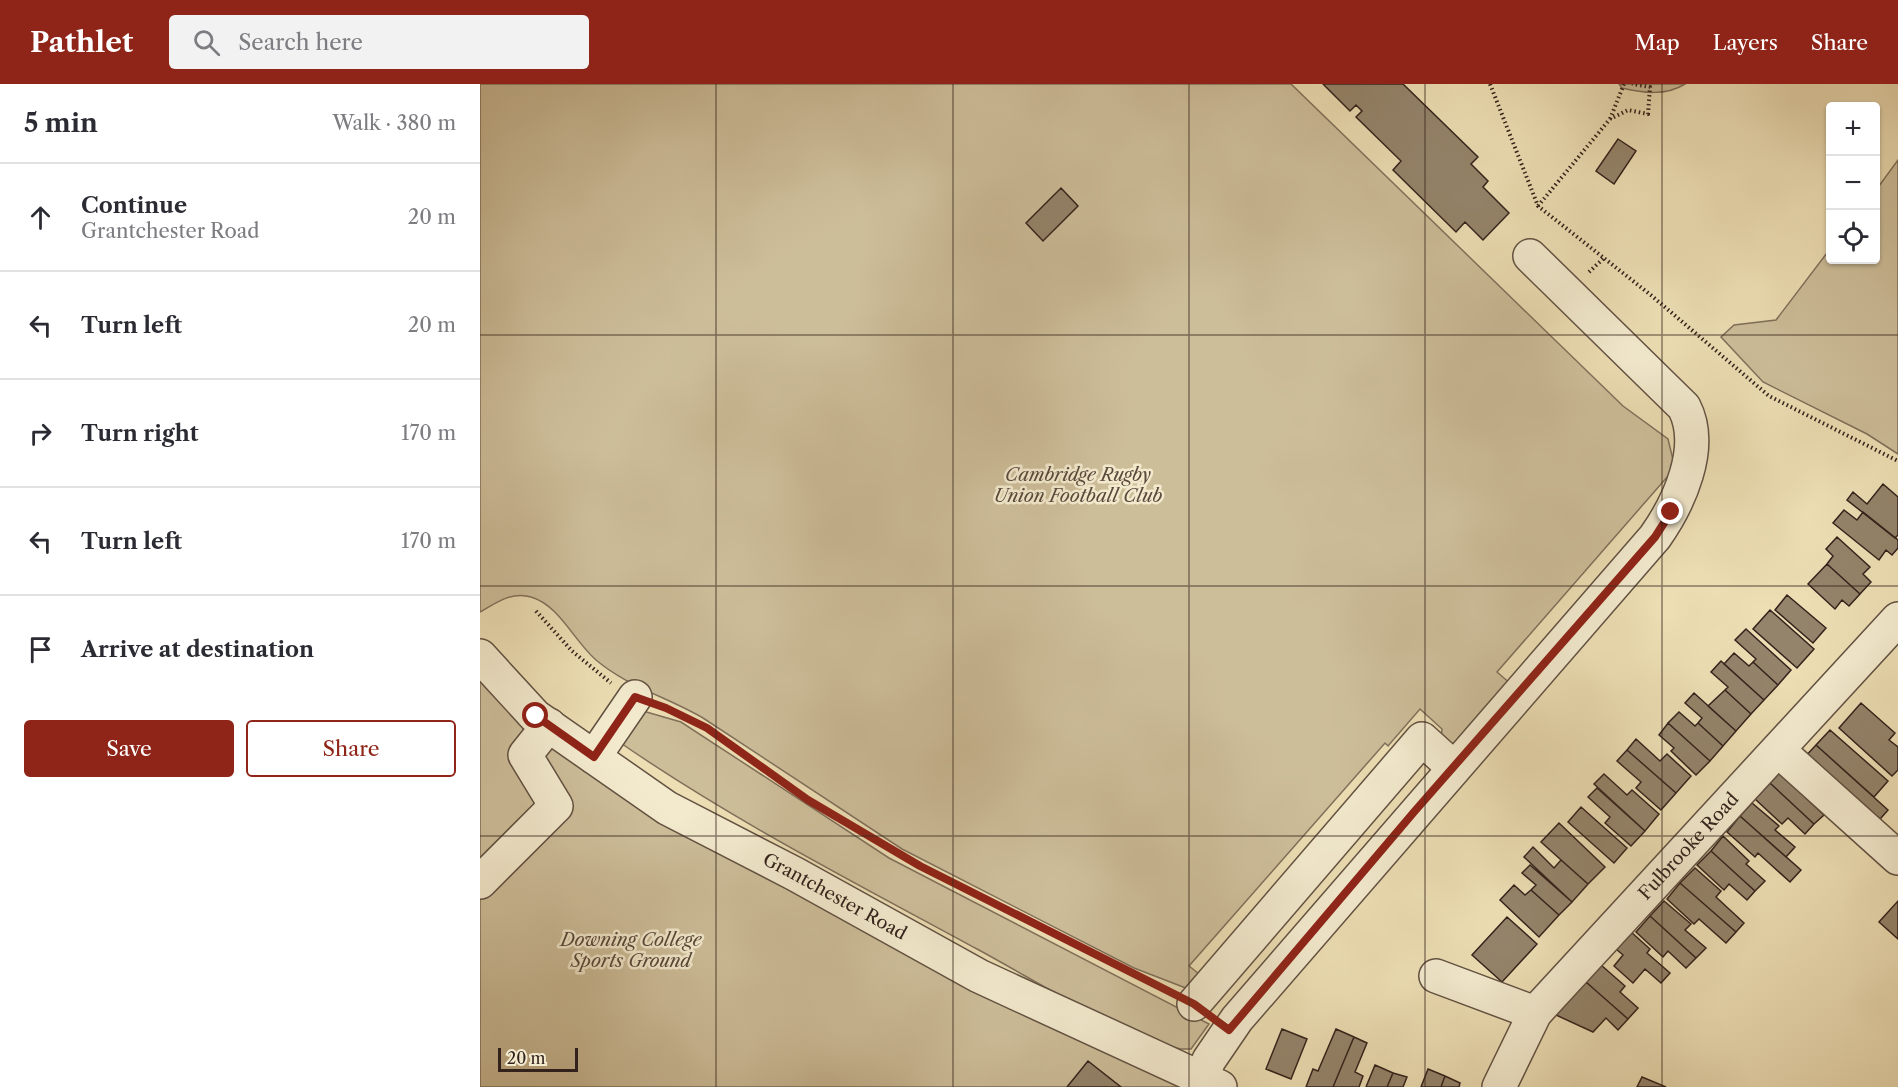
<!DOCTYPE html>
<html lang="en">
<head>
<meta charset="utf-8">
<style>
  body { margin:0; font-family:"Libre Caslon Text",serif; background:#f2f2f3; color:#2b2b33 }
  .controls { position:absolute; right:18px; top:18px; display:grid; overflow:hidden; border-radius:6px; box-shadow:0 2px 4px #0004 }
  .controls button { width:54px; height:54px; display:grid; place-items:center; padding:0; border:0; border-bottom:2px solid #e1e1e2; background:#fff; color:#2b2b33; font:30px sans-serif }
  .scale { position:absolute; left:18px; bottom:15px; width:80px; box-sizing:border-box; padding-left:6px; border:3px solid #33221c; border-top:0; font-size:16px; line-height:21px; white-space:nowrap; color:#33221c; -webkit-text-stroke:4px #f3eace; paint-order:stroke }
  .stop { position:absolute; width:18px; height:18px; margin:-14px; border:4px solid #8f2418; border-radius:50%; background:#fff }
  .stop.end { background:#8f2418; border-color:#fff; box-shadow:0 2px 6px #0008 }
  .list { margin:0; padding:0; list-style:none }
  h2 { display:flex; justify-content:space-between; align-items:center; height:78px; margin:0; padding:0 24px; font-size:26px }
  h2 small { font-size:20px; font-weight:400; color:#7c7c81 }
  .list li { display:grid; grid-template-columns:39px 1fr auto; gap:18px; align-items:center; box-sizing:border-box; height:108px; padding:0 24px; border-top:2px solid #e1e1e2 }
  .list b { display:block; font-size:22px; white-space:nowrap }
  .list p { margin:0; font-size:20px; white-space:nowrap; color:#7c7c81 }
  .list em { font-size:20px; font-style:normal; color:#7c7c81 }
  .actions { display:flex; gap:12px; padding:18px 24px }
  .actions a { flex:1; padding:14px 0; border:2px solid #8f2418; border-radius:6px; text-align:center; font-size:21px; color:#8f2418 }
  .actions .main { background:#8f2418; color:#fff }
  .icon { flex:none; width:33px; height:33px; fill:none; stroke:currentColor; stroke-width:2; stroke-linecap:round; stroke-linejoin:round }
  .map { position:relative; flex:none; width:1418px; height:1003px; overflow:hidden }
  header { display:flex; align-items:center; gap:36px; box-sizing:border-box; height:84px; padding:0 30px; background:#8f2418; color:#fff }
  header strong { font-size:28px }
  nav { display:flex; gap:33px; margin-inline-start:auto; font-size:21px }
  .search { width:420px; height:54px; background:#f2f2f3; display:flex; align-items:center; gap:15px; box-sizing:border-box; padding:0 21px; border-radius:6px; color:#7c7c81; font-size:22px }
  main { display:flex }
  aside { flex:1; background:#fff }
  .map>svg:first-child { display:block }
  .green { fill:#cdbe9a; stroke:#80705b; stroke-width:1.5 }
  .building { fill:#94846b; stroke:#33221c; stroke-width:1.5 }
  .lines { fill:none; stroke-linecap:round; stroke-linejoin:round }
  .minor-casing { stroke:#625142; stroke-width:36 }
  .path { stroke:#33221c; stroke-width:4; stroke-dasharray:1.5 3; stroke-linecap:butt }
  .minor { stroke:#f3eace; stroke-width:33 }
  .route { stroke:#8f2418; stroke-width:8 }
  .grid { fill:none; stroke:#33221c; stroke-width:1.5; stroke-opacity:0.55 }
  .labels { text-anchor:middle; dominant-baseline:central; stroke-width:5; stroke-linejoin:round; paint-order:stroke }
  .park-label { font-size:18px; font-style:italic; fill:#5a493c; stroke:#f3eace }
  .street-label { font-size:18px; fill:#33221c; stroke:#f3eace }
</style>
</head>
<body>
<header>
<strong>Pathlet</strong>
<div class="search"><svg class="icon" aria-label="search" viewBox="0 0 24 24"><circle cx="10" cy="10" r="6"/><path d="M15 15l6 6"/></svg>Search here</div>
<nav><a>Map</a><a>Layers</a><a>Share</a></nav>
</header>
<main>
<aside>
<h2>5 min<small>Walk · 380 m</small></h2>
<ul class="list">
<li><svg class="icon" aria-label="ahead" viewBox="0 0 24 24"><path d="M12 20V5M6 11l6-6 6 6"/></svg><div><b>Continue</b><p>Grantchester Road</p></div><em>20 m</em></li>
<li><svg class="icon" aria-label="left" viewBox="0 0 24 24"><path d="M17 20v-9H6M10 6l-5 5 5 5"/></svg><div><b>Turn left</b></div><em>20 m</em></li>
<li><svg class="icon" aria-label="right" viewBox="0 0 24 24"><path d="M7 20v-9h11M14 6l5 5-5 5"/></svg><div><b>Turn right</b></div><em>170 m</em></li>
<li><svg class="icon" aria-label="left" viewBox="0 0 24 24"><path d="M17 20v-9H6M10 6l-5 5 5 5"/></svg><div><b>Turn left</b></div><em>170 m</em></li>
<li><svg class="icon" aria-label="arrive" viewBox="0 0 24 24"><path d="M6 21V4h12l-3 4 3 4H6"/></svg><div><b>Arrive at destination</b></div></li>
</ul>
<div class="actions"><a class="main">Save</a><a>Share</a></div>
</aside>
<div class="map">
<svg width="1418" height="1003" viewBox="0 0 1418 1003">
  <rect width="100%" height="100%" fill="#eddeb4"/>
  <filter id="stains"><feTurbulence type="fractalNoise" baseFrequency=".00333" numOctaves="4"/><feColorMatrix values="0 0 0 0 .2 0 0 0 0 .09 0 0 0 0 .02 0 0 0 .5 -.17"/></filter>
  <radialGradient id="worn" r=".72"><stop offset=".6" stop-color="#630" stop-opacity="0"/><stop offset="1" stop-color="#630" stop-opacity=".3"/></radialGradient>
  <!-- green -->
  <path class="green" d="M0 0H811L1143 322 1188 355 1195 384 1017 588 1032 601 970 665 961 656 962 645 940 625 908 662 905 659 709 882 723 893 711 906 654 884 422 765 223 634C187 613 148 603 116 576 94 557 79 521 51 513 32 507 16 519 0 528Z
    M1139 0H1205C1186 12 1163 9 1142 4Z
    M1418 76V370L1387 350 1283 298 1241 253 1254 241 1296 236 1350 165V176H1396V106Z
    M0 592 27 619 711 1003H0Z
    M156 625 201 638 409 774 729 940 711 965H700C629 945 562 900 497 865 372 797 248 734 132 653Z"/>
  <!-- building -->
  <path class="building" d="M843 0H923L998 73 991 80 1008 97 1003 103 1029 129 1003 156 985 138 976 148 913 86 921 77 876 33 882 27 876 21 870 27Z
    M1138 55 1156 67 1134 100 1116 87Z
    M581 104 598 122 563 157 546 139Z
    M1403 400 1418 413V451L1415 454 1367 416 1373 408 1387 420Z
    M1364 426 1377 436 1383 428 1418 456V464L1412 471 1406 466 1399 476 1353 439Z
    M1357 453 1390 483 1383 490 1391 498 1380 510 1347 480 1353 472 1346 465Z
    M1347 480 1380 510 1369 522 1362 516 1355 525 1328 500Z
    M1307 511 1346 544 1333 559 1295 526Z
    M1290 526 1334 565 1317 584 1273 545Z
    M1266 545 1311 586 1298 601 1273 578 1276 575 1255 556Z
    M1254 569 1269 582 1273 578 1298 601 1284 616 1244 580Z
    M1241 577 1284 616 1271 630 1245 606 1248 603 1231 588Z
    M1245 606 1271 630 1256 647 1228 622Z
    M1214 609 1256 647 1243 662 1218 639 1222 634 1205 619Z
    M1381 619 1415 649 1409 656 1418 663V686L1412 692 1359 644Z
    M1199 628 1215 642 1218 639 1243 662 1230 677 1188 639Z
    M1188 639 1230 677 1216 691 1191 667 1194 664 1179 651Z
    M1350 646 1408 697 1394 713 1336 661Z
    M1156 655 1180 677 1187 670 1211 692 1196 709 1147 666Z
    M1336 661 1408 726 1394 742 1321 677Z
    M1147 666 1196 709 1181 726 1156 704 1161 698 1137 677Z
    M1304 683 1332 708 1326 714 1344 731 1334 740 1290 699Z
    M1124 690 1147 711 1152 706 1179 730 1165 747 1114 700Z
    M1290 699 1334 740 1325 750 1308 734 1302 740 1275 715Z
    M1117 704 1165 747 1151 762 1125 739 1130 733 1108 713Z
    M1272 719 1299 742 1295 746 1315 763 1306 773 1260 732Z
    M1101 723 1147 764 1134 779 1088 738Z
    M1260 732 1321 786 1310 798 1278 769 1275 773 1247 748Z
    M1079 739 1125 783 1108 800 1061 758Z
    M1243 752 1269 777 1266 780 1285 797 1275 807 1231 767Z
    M1053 763 1074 784 1081 776 1108 800 1092 818 1044 773Z
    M1231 767 1275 807 1267 816 1249 800 1244 806 1217 781Z
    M1050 781 1092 818 1079 831 1051 806 1056 801 1042 789Z
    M1215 784 1241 807 1236 813 1264 839 1256 848 1200 799Z
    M1200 799 1256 848 1246 859 1219 835 1214 840 1187 815Z
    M1034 801 1045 811 1051 806 1079 831 1059 853 1020 816Z
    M1184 817 1211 840 1205 846 1226 864 1216 874 1170 832Z
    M1418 817V855L1399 838Z
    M1170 832 1216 874 1206 884 1188 867 1183 873 1156 848Z
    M1027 833 1057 860 1022 898 992 871Z
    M1151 848 1170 865 1167 869 1190 889 1181 899 1165 885 1153 899 1134 882 1143 871 1136 865Z
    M1121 881 1145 902 1140 908 1158 924 1148 935 1106 898Z
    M1106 898 1148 935 1138 946 1126 934 1113 948 1076 931Z
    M802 945 827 955 811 995 786 985Z
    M856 945 874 953 853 1003H826L833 985 838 987Z
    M874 953 887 959 875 988 883 992 879 1003H853Z
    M608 977 641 1003H587Z
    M895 981 913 989 907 1003H886Z
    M948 985 965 992 961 1003H941Z
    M913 989 927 993 923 1003H907Z
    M965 992 980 999 979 1003H961Z
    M1162 993 1186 1003H1157Z"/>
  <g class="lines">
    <defs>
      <g id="minor">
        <path id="s1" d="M0 572 55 632 187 724 315 790 499 892 740 1003"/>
        <path d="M1298 666 1418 774"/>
        <path d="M114 673 155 613"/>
        <path d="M0 798 76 722 45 671 69 641"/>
        <path d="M956 892 1055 929"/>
        <path d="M714 920 942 655 973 683"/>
        <path d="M721 994 729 976 757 935 1175 453C1199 419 1225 363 1204 323L1050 172"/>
        <path id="s2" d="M1019 1003 1055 929 1418 535"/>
      </g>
    </defs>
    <!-- minor casing -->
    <use href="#minor" class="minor-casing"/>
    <!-- path -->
    <path class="path" d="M1010 0 1058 122 1172 212 1289 312 1418 377
      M1130 35 1144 0
      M1058 122 1130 35 1148 26 1168 30 1170 3 1152 0
      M1109 188 1124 174
      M56 527 92 567 131 599
      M181 622 227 644 328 715 440 782 689 907"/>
    <!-- minor -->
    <use href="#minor" class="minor"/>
  </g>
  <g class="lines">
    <!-- route -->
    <path class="route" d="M56 632 114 673 155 613 186 624 227 644 328 716 440 782 714 920 749 946 934 728 1175 453 1191 428"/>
  </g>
  <!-- grid -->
  <path class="grid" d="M236 0V1003M473 0V1003M709 0V1003M945 0V1003M1182 0V1003M0 251H1418M0 502H1418M0 752H1418"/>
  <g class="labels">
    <!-- park labels -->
    <g class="park-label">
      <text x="598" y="391">Cambridge Rugby<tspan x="598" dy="21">Union Football Club</tspan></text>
      <text x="151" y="856">Downing College<tspan x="151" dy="21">Sports Ground</tspan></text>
    </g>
    <!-- street labels -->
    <g class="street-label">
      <text stroke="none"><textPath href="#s2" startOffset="309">Fulbrooke Road</textPath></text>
      <text stroke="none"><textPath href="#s1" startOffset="432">Grantchester Road</textPath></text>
    </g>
  </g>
  <rect width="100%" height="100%" filter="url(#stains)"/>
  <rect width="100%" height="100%" fill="url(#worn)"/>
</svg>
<div class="controls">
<button>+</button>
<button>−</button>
<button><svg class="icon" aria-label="locate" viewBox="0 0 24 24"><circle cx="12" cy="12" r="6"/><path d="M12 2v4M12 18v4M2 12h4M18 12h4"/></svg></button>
</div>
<div class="scale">20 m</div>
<div class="stop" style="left:56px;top:632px"></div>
<div class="stop end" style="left:1191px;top:428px"></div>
</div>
</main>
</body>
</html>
